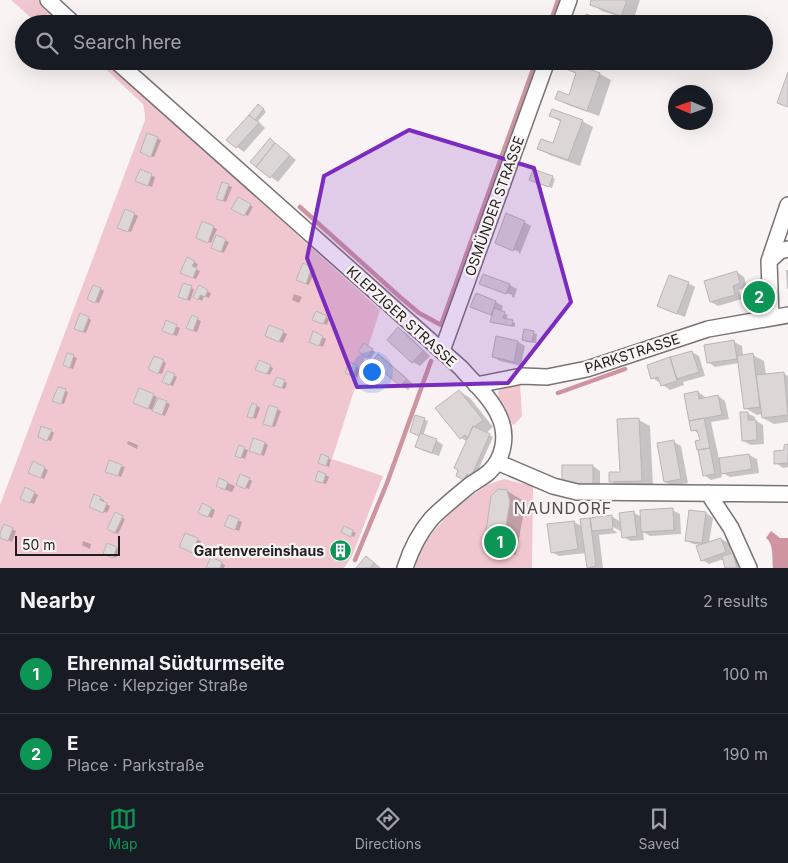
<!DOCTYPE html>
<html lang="en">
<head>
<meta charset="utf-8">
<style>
  body { margin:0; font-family:Inter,sans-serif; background:#242831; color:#f1f3f6 }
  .compass { position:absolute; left:668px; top:85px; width:45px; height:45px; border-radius:50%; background:#171b24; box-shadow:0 5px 20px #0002; rotate:272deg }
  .scale { position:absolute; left:15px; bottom:12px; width:105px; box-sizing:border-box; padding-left:5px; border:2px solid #1f1d1d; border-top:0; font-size:14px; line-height:18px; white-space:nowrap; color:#1f1d1d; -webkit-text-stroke:4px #f9f3f4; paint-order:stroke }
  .you { position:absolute; left:371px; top:371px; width:18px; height:18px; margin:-12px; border:4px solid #fff; border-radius:50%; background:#1a73e8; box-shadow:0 0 0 8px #1a73e833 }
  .badge { display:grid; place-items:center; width:32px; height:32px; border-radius:50%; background:#0d9555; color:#fff; font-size:16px; font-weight:700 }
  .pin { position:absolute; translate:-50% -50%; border:2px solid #fff; box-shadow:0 1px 5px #0006 }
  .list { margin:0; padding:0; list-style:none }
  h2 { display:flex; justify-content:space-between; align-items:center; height:65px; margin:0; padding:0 20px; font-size:21px }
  h2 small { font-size:16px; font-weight:400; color:#9ea1a6 }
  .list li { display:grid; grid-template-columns:32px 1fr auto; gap:15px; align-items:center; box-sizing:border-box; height:80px; padding:0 20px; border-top:1px solid #363941 }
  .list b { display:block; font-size:19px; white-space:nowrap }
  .list p { margin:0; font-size:16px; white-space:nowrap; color:#9ea1a6 }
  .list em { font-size:16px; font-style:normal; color:#9ea1a6 }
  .icon { flex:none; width:28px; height:28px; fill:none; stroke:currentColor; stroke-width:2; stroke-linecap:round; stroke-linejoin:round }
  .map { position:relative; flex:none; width:788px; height:568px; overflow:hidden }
  .search { position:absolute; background:#171b24; box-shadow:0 5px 20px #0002; left:15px; right:15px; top:15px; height:55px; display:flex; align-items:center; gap:12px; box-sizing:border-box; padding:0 18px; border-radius:28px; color:#9ea1a6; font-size:19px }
  .sheet { height:225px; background:#171b24 }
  nav { display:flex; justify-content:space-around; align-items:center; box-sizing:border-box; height:70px; border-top:1px solid #363941; background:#171b24; font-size:14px; color:#9ea1a6 }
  nav a { display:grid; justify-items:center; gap:2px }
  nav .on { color:#0d9555 }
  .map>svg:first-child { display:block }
  .green { fill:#f1c7cf }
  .water { fill:#ce95a1 }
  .shadow { fill:#0003 }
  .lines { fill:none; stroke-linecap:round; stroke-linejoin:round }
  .stream { stroke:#ce95a1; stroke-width:4.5 }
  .building { fill:#ddd6d7; stroke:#bbb5b6 }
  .minor-casing { stroke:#797374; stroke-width:18 }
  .minor { stroke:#fff; stroke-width:15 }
  .marked { fill:#7b2cbf; fill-opacity:0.2; stroke:#7b2cbf; stroke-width:4; stroke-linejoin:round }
  .labels { text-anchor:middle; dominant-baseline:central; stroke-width:4.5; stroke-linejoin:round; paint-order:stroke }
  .street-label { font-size:14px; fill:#1f1d1d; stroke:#f9f3f4 }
  .poi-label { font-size:14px; font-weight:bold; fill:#1f1d1d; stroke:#f9f3f4; text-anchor:end }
  .quarter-label { font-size:16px; letter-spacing:1px; fill:#534d4e; stroke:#f9f3f4 }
</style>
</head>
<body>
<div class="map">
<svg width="788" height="568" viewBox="0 0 788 568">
  <rect width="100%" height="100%" fill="#f9f3f4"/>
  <!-- green -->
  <path class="green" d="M11 0H38L64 24H38Z
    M97 61H106L380 310 332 459 383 476 352 556 344 568H0V505L145 120V114L143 104Z
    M520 383 522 416 514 425 512 424 505 407 499 398 498 392 502 387Z
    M504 479 533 486 532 568H415L419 552 432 533 456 507 487 485Z"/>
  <!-- water -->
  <path class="water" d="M771 531 780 538H788V568H773C772 558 774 544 766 538Z"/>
  <!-- shadow -->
  <path class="shadow" d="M593 0H640L633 21 602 11 591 4Z
    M596 61H618L616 68Z
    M570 63 600 74 611 80 599 116 568 105 557 99 569 96 577 74 568 69Z
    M262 107 266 112 258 121 265 128 244 152 237 147 228 139Z
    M551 116 582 121 593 127 580 166 550 155 539 149 553 144 561 122Z
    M148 135 161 140 154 157 145 154Z
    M279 146 296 160 278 182 271 177 252 162Z
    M140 171 155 177 152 187 140 182Z
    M552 177 555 179 552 188 533 182Z
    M223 183 232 187 226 202 220 200Z
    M238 198 253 207 248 216 233 208Z
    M134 214 138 216 131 232 122 229Z
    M524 222 531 226 520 254 519 253V252L502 245Z
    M203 223 217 229 211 243 201 239Z
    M225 240 229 242 224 253 215 249Z
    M194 262 198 264 195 269 200 271 196 279 185 274Z
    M303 264 315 270 309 285 301 282Z
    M786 270H788V289L787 288Z
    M737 272 744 277 747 287 739 290 742 299 718 306 711 302Z
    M484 275 510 285 517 289 514 298 512 297V295L486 286V287L480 283Z
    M688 283 695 287 685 317 666 310 659 306Z
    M199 287 211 293 209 298 204 296 202 301 195 297Z
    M191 288 194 289 190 301 183 298Z
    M101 289 104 291 99 303 92 301Z
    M762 293 765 295 766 300 760 301 757 299 756 294Z
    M294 294 302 297 299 303 292 300Z
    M476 294 496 302 503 306 501 312 508 315 506 320 515 323V327L494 323 491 321 493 316 472 306Z
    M193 317 201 321 197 332 191 330Z
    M326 317 329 319 327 325 317 321Z
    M88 318 91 320 86 333 79 331Z
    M167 322 180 328 177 336 167 332Z
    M270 327 287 334 283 343 269 337Z
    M399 329 406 333 430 356 420 366 413 362 389 339Z
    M525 331 534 333 537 334 536 343 527 342 523 340Z
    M314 333 326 339 323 347 314 343Z
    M518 342 525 346 521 366 500 361 493 357Z
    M734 342 742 346 743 356 753 355 764 361 766 375 783 373 788 376V422L774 424 763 418 762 414 757 415 745 408 739 363 715 367 708 362Z
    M368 346 375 352 370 359 367 357Z
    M692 352 699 356 705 376 683 382 684 385 670 390 653 378 649 365Z
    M68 354 77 358 73 369 68 367Z
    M378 356 386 360 413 384 408 390 400 385Z
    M163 361 166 363 162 374 153 371Z
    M349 364 360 368 357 377 350 375Z
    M270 366 273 368 270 375 260 371Z
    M174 375 177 377 173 386 167 384Z
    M284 381 287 383 285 389 278 387Z
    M65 391 68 392 64 404 57 402Z
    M459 391 470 398 493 427 486 433 493 437 475 477 470 475 468 480 461 477 468 442 461 438Z
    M698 392 705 397V399L718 396 725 401 729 419 711 422 719 459 749 455 757 459 759 473 730 477 721 472 722 477 711 480 704 475 697 442 701 441 700 434 693 430Z
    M153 395 157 397 152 410 138 405Z
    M159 399 170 404 165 416 157 412Z
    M257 406 260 408 256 419 249 416Z
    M270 406 281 411 275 427 267 425Z
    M747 413 755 417V420L763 425 764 444 751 445 743 441Z
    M416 416 428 421 423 436 436 440 443 445 439 456 424 451 417 447 421 436 414 434Z
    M639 420 650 426 653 486 622 488 610 481 621 473Z
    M51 431 54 433 51 441 42 438Z
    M128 441 138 445 137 449 127 444Z
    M674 442 681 446 688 483 672 486 665 482Z
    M265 443 268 445 264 456 254 452Z
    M788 445V467L783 468 776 463 785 452Z
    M239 447 248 450 245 459 240 457Z
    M328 458 331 460 329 467 323 465Z
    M33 463 48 470 44 479 33 474Z
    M121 466 125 467 121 477 110 473Z
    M563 466H593L600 471V487L563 483Z
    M326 475 329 477 326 484 319 482Z
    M249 479 252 481 249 489 240 486Z
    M220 480 235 486 232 492 221 488Z
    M507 491 522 500 524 511 516 555 500 553 485 544Z
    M34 493 38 495 34 504 25 500Z
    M94 496 104 500 103 502 110 506 107 513 94 508Z
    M203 505 215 510 212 518 203 514Z
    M672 510 680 514 681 534 650 536 643 532 644 540 631 541 623 537 622 532 608 524 607 526 618 533 599 535 603 568H590L588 567 586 553 559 556 552 552 574 522 583 527 582 520 611 516 621 522 634 513 642 517Z
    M706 513 713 518 709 543 721 539 729 543 732 554 736 556 739 568H727L724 559 709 564 702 560V545L693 544 686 540Z
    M115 514 125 519 118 534 109 529Z
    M229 517 242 522 239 531 229 527Z
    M344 528 356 533 354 537 346 534Z
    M12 529 16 531 12 542 3 538Z
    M185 535 201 541 196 553 184 549Z
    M340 540 351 546 344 562 332 556Z
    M83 541 91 544 90 549 82 545Z
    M117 548 120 549 116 558 108 555Z
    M212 558 225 565 224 568H207Z
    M366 558 374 562 381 568H357Z"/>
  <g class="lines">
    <!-- stream -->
    <path class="stream" d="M550 24 558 0
      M300 207 400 297 419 313 441 325 536 61
      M558 393 625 369
      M355 560 387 483 431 361"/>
  </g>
  <!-- building -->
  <path class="building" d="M591 0H627L621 16 590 5Z
    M586 14 613 24H588L583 22Z
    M569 62 600 73 587 111 555 99 558 91 569 95 576 73 566 69Z
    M788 72V107L777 103Z
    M258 104 264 109 255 120 249 115Z
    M552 109 583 120 568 160 537 149 541 139 553 143 561 120 549 116Z
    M249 115 259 123 236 148 226 140Z
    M147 133 158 137 151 157 140 152Z
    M270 138 275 143 256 167 250 162Z
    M275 143 290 155 270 178 256 167Z
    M140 169 152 174 148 186 135 181Z
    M533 169 553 176 549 187 529 180Z
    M222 182 229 184 223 201 216 199Z
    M238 197 251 204 244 216 231 209Z
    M125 209 135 213 128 232 117 228Z
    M506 213 525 221 513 251 495 243Z
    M202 221 214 226 208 243 196 238Z
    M216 235 226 239 221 252 211 248Z
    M187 257 195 261 192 266 197 268 193 278 180 273Z
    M303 263 312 267 306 284 296 280Z
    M737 271 740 283 733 286 735 295 710 302 704 281Z
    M483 274 510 284 506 294 479 284Z
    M669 275 689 282 677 314 657 306Z
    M183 283 192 286 187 300 178 297Z
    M93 285 101 288 95 303 87 299Z
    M199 285 208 290 205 297 200 295 198 300 193 297Z
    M476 293 496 301 491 315 470 307Z
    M494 308 505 312 503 318 513 320 512 326 490 322Z
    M316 311 327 316 323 324 312 320Z
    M80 313 89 317 83 332 74 329Z
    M192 315 198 318 193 331 186 328Z
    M166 320 177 325 173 335 162 331Z
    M269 325 284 331 279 342 265 336Z
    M398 327 423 351 412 363 387 340Z
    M524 329 534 331 532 342 522 340Z
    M313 331 323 336 319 346 309 342Z
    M496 336 518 341 514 362 492 357Z
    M734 340 737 359 707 363 704 345Z
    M364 343 373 349 367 358 358 351Z
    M692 351 699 372 677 379 670 357Z
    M67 353 74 355 70 368 63 365Z
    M753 353 760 407 744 409 737 356Z
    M378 354 407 379 400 386 372 362Z
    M154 356 164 360 158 374 148 369Z
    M670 357 677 381 661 386 658 377 651 379 647 365Z
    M259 360 271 365 267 374 255 370Z
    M349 362 357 365 353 376 345 373Z
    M167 371 175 374 170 385 162 382Z
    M784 372 788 415 762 418 756 375Z
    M277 377 285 380 282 388 273 385Z
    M58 387 66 389 61 404 52 401Z
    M139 388 154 394 148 409 133 403Z
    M459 390 483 420 474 427 473 426 468 438 465 435 460 439 435 408Z
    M698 391 699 399 718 395 722 415 689 421 684 394Z
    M158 398 167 401 162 415 152 411Z
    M252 403 257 405 253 418 247 417Z
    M269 405 278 408 272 427 263 424Z
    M740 412H748V420H756L757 440 742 441Z
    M415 415 425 418 419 436 410 432Z
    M639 418 642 481 609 482V472H620L617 419Z
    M704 418 710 448 697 450 695 441 700 440 697 430 691 431 689 421Z
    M41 426 52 430 47 441 38 437Z
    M473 426 490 434 471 477 467 474 464 480 456 476 458 470 454 468Z
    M420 433 437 439 432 453 415 447Z
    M253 438 265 442 261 455 249 451Z
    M674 440 681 479 664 482 657 443Z
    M788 444V463L774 464V451L784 450V445Z
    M239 445 245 447 241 458 235 456Z
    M710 448 715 474 703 476 698 450Z
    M321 454 329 457 326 466 318 463Z
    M749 454 752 469 721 474 719 458Z
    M109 460 122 465 118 476 105 472Z
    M33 461 45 467 41 478 28 473Z
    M562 465H593V484H562Z
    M318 471 326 474 323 483 315 481Z
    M240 474 250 478 245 489 236 485Z
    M219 478 228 482 225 490 216 486Z
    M25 487 35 492 30 503 20 499Z
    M498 489 507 490 510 502 502 548 484 545 491 496Z
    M94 494 101 497 100 500 107 503 103 513 89 507Z
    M202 503 212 508 208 517 198 513Z
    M673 508 674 530 641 532 640 510Z
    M689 510 706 512 702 543 685 541Z
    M634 511 637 536 622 538 619 513Z
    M115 512 123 516 115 533 107 529Z
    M229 515 239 519 235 530 224 526Z
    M612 515 613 529 592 531 590 518Z
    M590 518 596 566 587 568 580 519Z
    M574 521 578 549 551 553 547 524Z
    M4 524 13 528 8 541 0 538V533Z
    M344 526 353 530 351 537 341 532Z
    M185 533 198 538 193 553 179 547Z
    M721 538 726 552 701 561 696 546Z
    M339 539 349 543 340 561 331 556Z
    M107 543 117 547 113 558 103 554Z
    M733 553 737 568H725L722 556Z
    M366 556 374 563 370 568H356Z
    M211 557 222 562 220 568H206Z"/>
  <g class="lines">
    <defs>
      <path id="minor" d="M48 0 74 24
        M560 24 569 0
        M116 61 461 368C474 383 491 398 499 416 508 435 504 458 489 472 483 477 476 481 470 485 459 494 442 508 432 518 419 533 411 549 405 568
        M769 261 780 251 788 249
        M771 317 769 261 788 205
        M442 351 547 61
        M476 385 522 376 547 377 587 369 708 329 788 315
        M497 462 553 486 577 492 788 494
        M708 493 731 528 749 568"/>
    </defs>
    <!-- minor casing -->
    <use href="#minor" class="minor-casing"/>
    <!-- minor -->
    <use href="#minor" class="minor"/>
  </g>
  <!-- marked area -->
  <path class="marked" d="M409 130 534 168 571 302 508 383 357 387 307 258 324 176Z"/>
  <!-- icons -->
  <defs>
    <symbol id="building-disc" viewBox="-11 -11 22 22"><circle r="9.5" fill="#0d9555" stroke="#f9f3f4"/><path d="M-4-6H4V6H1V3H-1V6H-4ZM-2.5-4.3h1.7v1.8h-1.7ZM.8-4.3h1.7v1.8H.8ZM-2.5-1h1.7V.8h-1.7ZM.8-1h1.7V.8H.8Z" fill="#fff"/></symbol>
  </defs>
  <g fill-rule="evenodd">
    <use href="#building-disc" x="328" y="538" width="25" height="25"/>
  </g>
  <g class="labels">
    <!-- street labels -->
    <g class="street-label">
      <text transform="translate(494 206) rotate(-70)">OSMÜNDER STRASSE</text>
      <text transform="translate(402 316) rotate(42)">KLEPZIGER STRASSE</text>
      <text transform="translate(632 353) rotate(-18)">PARKSTRASSE</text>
    </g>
    <!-- poi labels -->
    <g class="poi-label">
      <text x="324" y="550">Gartenvereinshaus</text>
    </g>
    <!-- quarter labels -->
    <g class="quarter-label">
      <text x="563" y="508">NAUNDORF</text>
    </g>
  </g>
</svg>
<svg class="compass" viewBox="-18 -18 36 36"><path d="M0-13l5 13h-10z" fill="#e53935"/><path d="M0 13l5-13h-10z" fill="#9ea1a6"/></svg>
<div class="scale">50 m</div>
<div class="you"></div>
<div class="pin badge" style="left:500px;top:542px">1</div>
<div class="pin badge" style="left:759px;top:297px">2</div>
<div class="search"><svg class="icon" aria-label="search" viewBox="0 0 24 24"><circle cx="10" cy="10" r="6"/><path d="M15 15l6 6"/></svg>Search here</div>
</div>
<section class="sheet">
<h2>Nearby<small>2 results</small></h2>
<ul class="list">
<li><span class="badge">1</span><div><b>Ehrenmal Südturmseite</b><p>Place · Klepziger Straße</p></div><em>100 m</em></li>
<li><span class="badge">2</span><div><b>E</b><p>Place · Parkstraße</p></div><em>190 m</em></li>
</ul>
</section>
<nav>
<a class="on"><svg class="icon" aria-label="map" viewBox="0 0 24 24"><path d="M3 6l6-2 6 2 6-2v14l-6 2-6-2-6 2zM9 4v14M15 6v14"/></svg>Map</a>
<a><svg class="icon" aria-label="directions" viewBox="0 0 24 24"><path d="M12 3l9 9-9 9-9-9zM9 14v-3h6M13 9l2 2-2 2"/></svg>Directions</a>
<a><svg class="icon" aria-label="saved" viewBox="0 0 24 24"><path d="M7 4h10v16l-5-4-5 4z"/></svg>Saved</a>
</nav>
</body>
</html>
